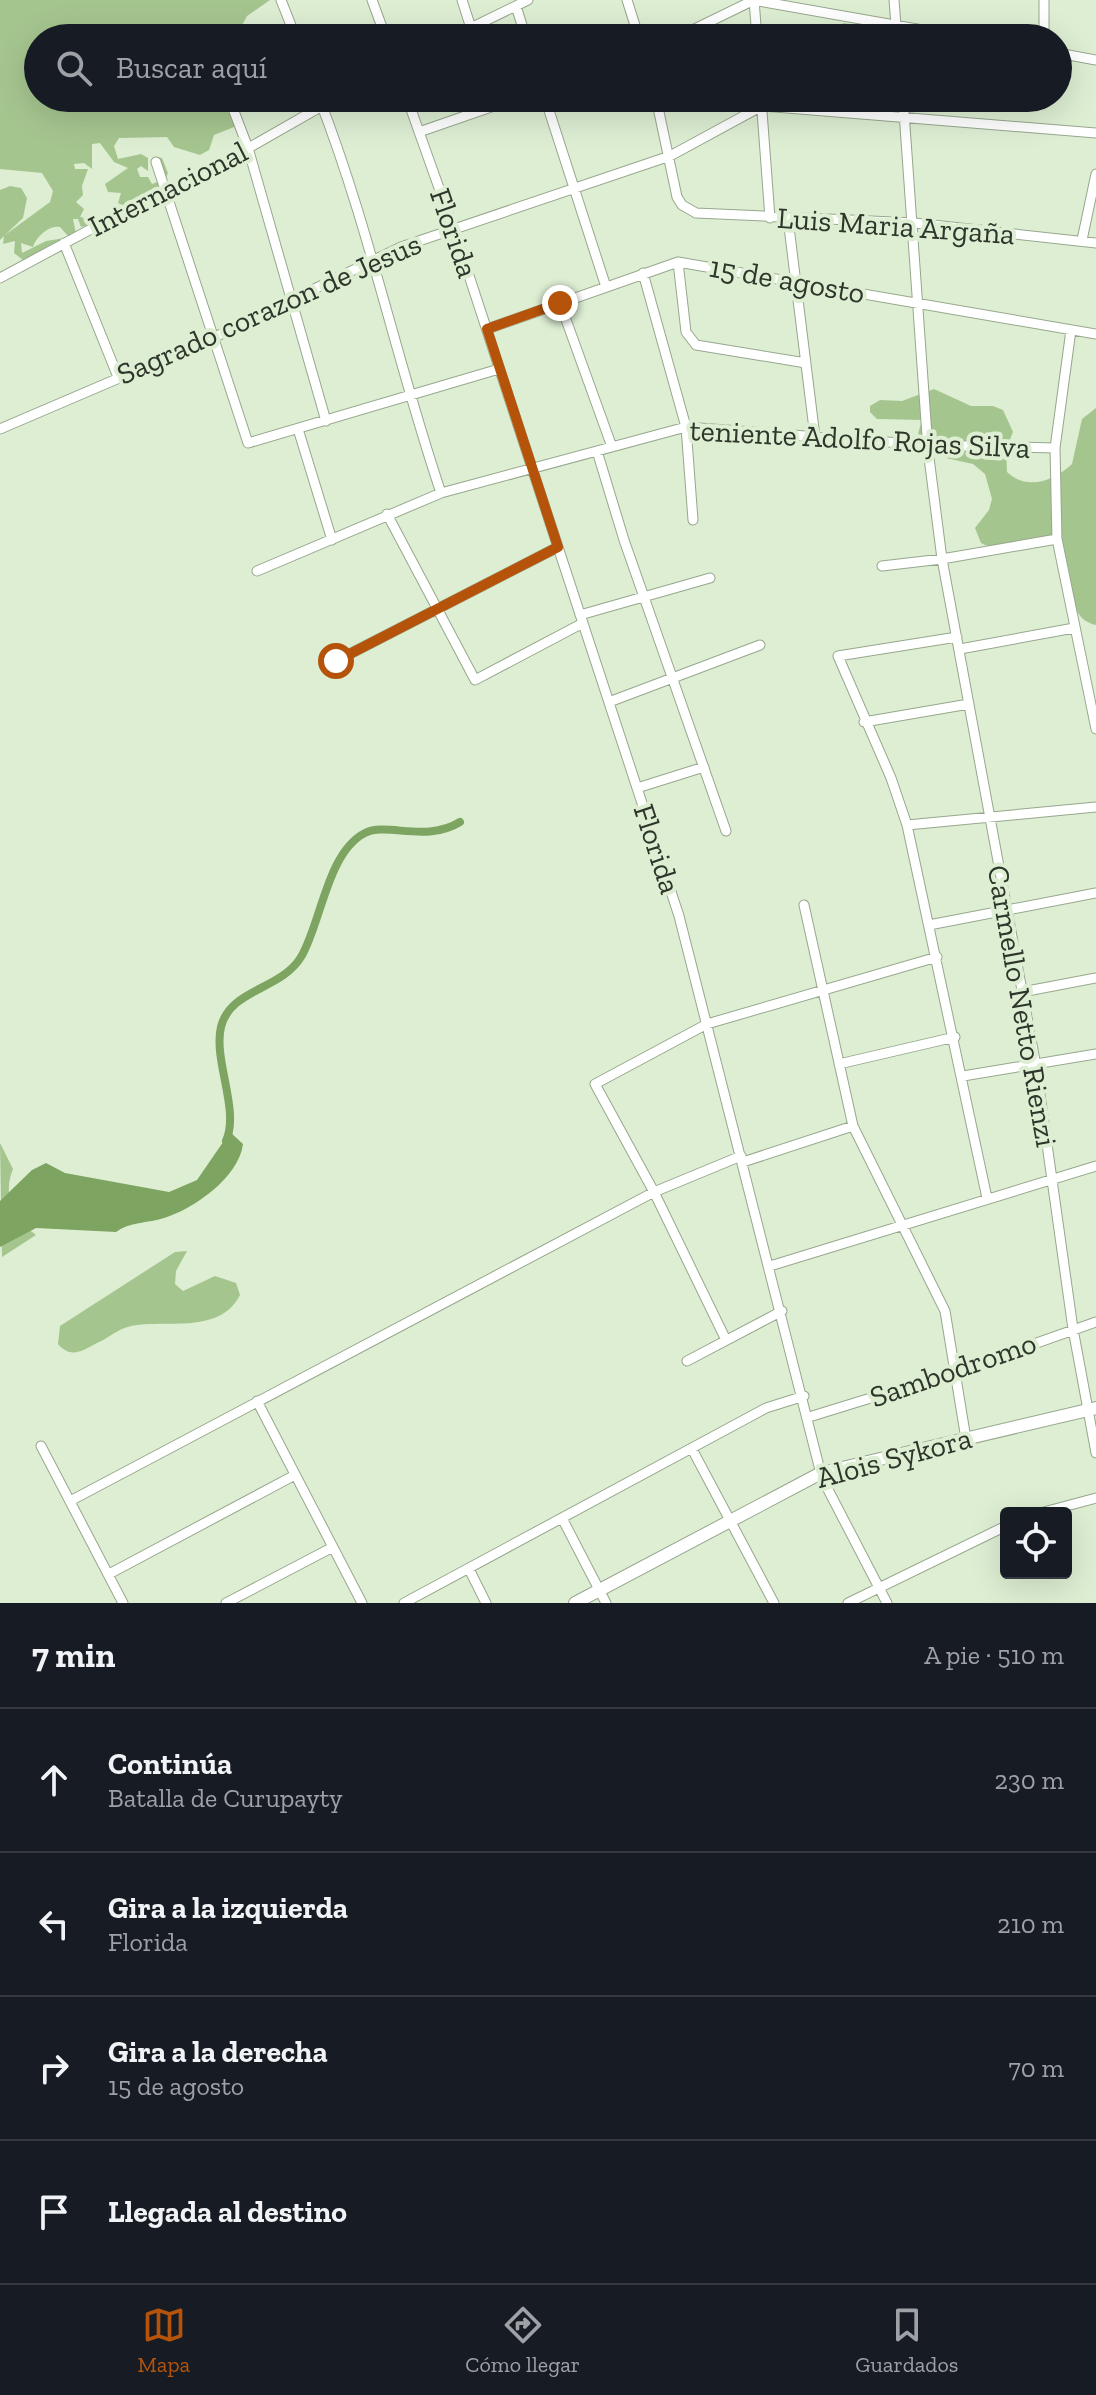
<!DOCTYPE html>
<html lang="es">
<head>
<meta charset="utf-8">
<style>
  body { margin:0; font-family:"Zilla Slab",serif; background:#20242c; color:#f1f3f6 }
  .controls { position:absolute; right:24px; bottom:24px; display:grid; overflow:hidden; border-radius:8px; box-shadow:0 8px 32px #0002 }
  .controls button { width:72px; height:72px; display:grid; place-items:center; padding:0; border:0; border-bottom:2px solid #363941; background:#171b24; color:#f1f3f6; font:40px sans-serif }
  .stop { position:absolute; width:24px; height:24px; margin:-18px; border:6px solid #b45309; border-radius:50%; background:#fff }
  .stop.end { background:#b45309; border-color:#fff; box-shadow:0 2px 8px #0008 }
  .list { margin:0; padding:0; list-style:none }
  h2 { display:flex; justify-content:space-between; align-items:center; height:104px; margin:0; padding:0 32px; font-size:34px }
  h2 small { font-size:26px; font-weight:400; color:#9ea1a6 }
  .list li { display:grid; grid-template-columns:52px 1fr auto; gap:24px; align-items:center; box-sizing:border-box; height:144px; padding:0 32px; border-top:2px solid #363941 }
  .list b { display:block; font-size:30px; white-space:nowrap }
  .list p { margin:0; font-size:26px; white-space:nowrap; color:#9ea1a6 }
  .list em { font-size:26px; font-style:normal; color:#9ea1a6 }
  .icon { flex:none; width:44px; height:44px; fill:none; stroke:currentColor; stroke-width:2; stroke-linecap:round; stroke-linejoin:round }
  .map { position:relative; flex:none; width:1096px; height:1603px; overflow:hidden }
  .search { position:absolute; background:#171b24; box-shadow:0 8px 32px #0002; left:24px; right:24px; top:24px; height:88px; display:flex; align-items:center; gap:20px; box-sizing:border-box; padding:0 28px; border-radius:44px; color:#9ea1a6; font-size:30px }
  .sheet { height:680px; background:#171b24 }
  nav { display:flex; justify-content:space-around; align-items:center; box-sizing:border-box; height:112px; border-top:2px solid #363941; background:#171b24; font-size:22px; color:#9ea1a6 }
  nav a { display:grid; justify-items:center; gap:4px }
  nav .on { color:#b45309 }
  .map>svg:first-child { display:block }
  .green { fill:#a5c58f }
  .water { fill:#7da460 }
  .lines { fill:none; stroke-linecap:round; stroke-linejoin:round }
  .canal { stroke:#7da460; stroke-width:8 }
  .street-casing { stroke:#97a78d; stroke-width:11 }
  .secondary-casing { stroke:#97a78d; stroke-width:14 }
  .street { stroke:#fff; stroke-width:9 }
  .secondary { stroke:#fff; stroke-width:12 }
  .route { stroke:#b45309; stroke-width:10 }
  .labels { text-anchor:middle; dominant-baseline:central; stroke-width:8; stroke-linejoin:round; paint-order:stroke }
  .street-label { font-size:30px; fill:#2e352a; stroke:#ddeed3 }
</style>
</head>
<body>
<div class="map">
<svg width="1096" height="1603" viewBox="0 0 1096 1603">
  <rect width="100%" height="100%" fill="#ddeed3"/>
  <!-- green -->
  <path class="green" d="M0 0H270L247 16 240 29 234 31 232 38H38V98H161L165 102 177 98H216L220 109 230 113 239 125 214 135 209 150 200 155 174 147 167 137 119 138 114 146 118 159 141 154 148 158V171L141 166 137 169 140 177H148L152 184 160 181 158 169 151 162 157 157 162 158 168 173 162 188 124 206 118 203 121 193 108 192 105 184 128 168 114 162 100 143 92 144V169L84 163 74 164 75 169H88L82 186 83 195 76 202 84 209 80 217 90 219 93 224 81 227 78 219H73L76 234 69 237 60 227C49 225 36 237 33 247L21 243 22 253 46 241 65 238 23 260 14 253 15 241 3 244 4 236 0 240V190L10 186 21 188 27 198 23 218 5 235 50 202 53 191 42 173 0 169Z
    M843 23 890 31 891 38H844Z
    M845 98H897L899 113 846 108Z
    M934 389 971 406H993L1003 410 1013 432 1006 449 1007 472C1027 491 1054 481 1072 464L1082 419 1096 408V625C1061 617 1079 572 1060 549 1042 529 1003 556 981 543L975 528 989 510 992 499 985 474 973 464 946 458 918 434 922 420 877 419 870 412V406L880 400 902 401Z
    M0 1143 13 1169C2 1195 14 1219 36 1235L2 1257Z
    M187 1251 176 1271 175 1284 183 1291 215 1276 236 1283 240 1295C220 1335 166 1319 131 1326 117 1329 109 1338 97 1343 82 1351 71 1359 58 1344L60 1326 175 1252Z"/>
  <!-- water -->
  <path class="water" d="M230 1132 243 1144C239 1177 194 1209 164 1218 148 1223 129 1222 116 1232L36 1228 0 1247V1201L32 1170 46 1163 65 1173 169 1192 197 1180Z"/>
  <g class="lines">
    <!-- canal -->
    <path class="canal" d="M226 1141C240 1110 213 1060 221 1027 230 989 281 990 301 957 321 924 327 852 365 833 387 822 426 843 460 822"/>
    <defs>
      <path id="street" d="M281 0 296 38
        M372 0 386 38
        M462 0 471 28
        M627 0 639 38
        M753 0 968 38
        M754 0 757 38
        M894 0 897 38
        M516 6 526 38
        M450 38 528 0
        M676 38 754 0
        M1044 38V0
        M1058 53 1096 60
        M229 98 248 148 326 421
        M319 98C369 226 397 363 441 493
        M407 98 455 233 679 916 822 1478 887 1603
        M545 98 606 287
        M656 98 677 197 682 205 696 213 915 223 1096 243
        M761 98 770 218
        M903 98 928 450 942 559 1036 1066 1073 1329 1096 1453
        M419 132 517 98
        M156 162 248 443 499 369
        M788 219 815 437
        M1082 240 1096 174
        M64 243 118 377
        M678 262 686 332 696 345 806 363
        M643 273 686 427 693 520
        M0 278 106 221 168 194 336 98
        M560 303 612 447
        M487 329 678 262 1096 334
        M0 429 215 337 401 247 670 156 762 106 1096 133
        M298 429 332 540
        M597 451 624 540 726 831
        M387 514 475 680 583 623
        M1057 541 1055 448 1071 330
        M882 566 942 559 1057 539 1096 729
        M257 571 441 493 686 427 927 445 1055 448
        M580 615 710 578
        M957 637 838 656 891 778 907 825 987 1198
        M960 649 1074 628
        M336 661 558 547
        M609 702 760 645
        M864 722 969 704
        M637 788 704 767
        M907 825 1096 807
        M804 905 853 1126 945 1311 966 1439
        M929 925 1096 893
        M1022 992 1096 978
        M839 1064 955 1037
        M963 1076 1096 1054
        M743 1162 853 1126
        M770 1266 1096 1166
        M726 1340 654 1192 595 1084 707 1024 937 957
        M687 1361 782 1311
        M257 1401 362 1603
        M809 1417 955 1372 1096 1322
        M41 1446 123 1603
        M692 1449 774 1603
        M72 1500 654 1192 741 1156
        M1040 1513 1096 1498
        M563 1520 606 1603
        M469 1569 486 1603
        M109 1574 295 1475
        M226 1603 333 1547
        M404 1603 766 1408 804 1396
        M848 1603 1006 1526"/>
      <path id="secondary" d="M575 1603 821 1473 1096 1408"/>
    </defs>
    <!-- street casing -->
    <use href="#street" class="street-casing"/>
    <!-- secondary casing -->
    <use href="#secondary" class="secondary-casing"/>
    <!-- street -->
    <use href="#street" class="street"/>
    <!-- secondary -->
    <use href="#secondary" class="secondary"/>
  </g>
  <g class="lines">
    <!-- route -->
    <path class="route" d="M336 661 558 547 487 329 560 303"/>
  </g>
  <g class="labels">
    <!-- street labels -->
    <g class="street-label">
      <text transform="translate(168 189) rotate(-27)">Internacional</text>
      <text transform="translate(896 226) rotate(4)">Luis Maria Argaña</text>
      <text transform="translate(454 233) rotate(71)">Florida</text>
      <text transform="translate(787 280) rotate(10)">15 de agosto</text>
      <text transform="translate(269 309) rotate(-24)">Sagrado corazon de Jesus</text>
      <text transform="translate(860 439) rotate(3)">teniente Adolfo Rojas Silva</text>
      <text transform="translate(657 849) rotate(72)">Florida</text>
      <text transform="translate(1022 1006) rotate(80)">Carmello Netto Rienzi</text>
      <text transform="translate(953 1370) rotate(-19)">Sambodromo</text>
      <text transform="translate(894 1458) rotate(-15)">Alois Sykora</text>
    </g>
  </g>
</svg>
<div class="controls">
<button><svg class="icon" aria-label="locate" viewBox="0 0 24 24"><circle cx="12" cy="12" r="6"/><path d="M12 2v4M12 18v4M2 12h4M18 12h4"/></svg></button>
</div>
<div class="stop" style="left:336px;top:661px"></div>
<div class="stop end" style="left:560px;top:303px"></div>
<div class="search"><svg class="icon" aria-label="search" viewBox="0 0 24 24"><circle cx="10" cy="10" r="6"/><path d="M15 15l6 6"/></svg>Buscar aquí</div>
</div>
<section class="sheet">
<h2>7 min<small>A pie · 510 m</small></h2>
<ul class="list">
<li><svg class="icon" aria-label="ahead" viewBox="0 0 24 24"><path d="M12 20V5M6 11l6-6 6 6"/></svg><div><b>Continúa</b><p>Batalla de Curupayty</p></div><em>230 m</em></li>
<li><svg class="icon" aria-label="left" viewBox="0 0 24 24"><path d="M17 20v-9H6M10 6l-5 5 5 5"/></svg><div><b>Gira a la izquierda</b><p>Florida</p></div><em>210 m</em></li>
<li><svg class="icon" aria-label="right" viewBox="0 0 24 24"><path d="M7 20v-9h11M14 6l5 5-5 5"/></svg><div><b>Gira a la derecha</b><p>15 de agosto</p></div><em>70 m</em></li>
<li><svg class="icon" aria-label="arrive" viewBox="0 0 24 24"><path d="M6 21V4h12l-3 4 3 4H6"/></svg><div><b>Llegada al destino</b></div></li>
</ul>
</section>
<nav>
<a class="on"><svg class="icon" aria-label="map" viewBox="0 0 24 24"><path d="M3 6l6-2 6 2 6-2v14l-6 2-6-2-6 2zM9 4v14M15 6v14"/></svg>Mapa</a>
<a><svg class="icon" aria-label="directions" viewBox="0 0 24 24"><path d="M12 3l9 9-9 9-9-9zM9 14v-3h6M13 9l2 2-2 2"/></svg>Cómo llegar</a>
<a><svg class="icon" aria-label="saved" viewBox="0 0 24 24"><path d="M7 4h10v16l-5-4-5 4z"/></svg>Guardados</a>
</nav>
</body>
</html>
